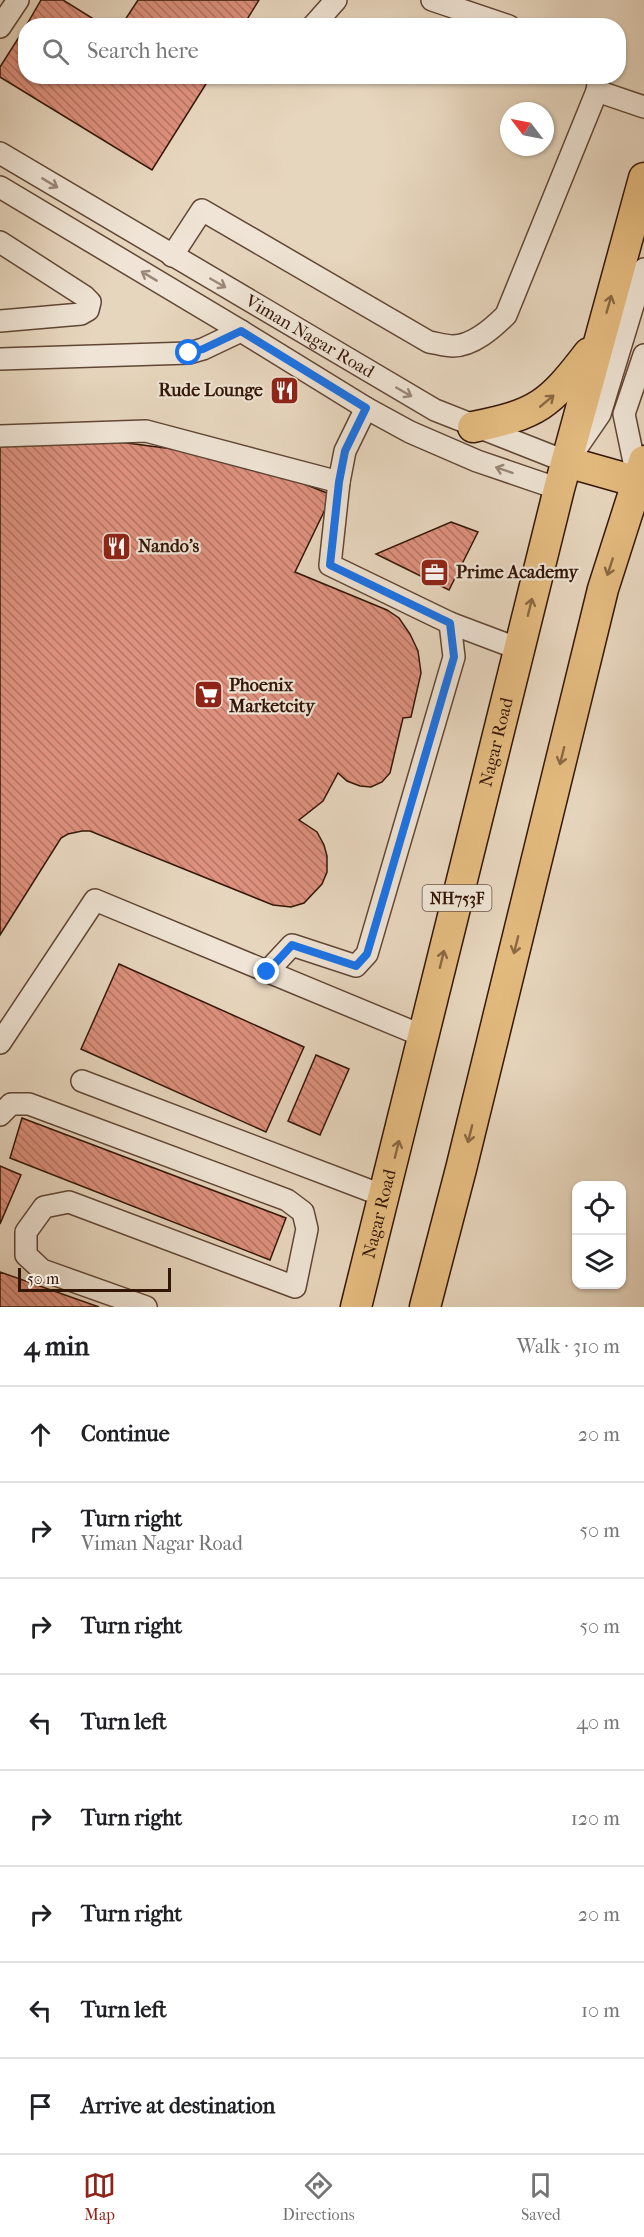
<!DOCTYPE html>
<html lang="en">
<head>
<meta charset="utf-8">
<style>
  body { margin:0; font-family:"IM FELL French Canon",serif; background:#f6f6f6; color:#202124 }
  .controls { position:absolute; right:18px; bottom:18px; display:grid; overflow:hidden; border-radius:12px; box-shadow:0 2px 4px #0004 }
  .controls button { width:54px; height:54px; display:grid; place-items:center; padding:0; border:0; border-bottom:2px solid #e0e0e0; background:#fff; color:#202124; font:30px sans-serif }
  .compass { position:absolute; left:500px; top:102px; width:54px; height:54px; border-radius:50%; background:#fff; box-shadow:0 2px 4px #0004; rotate:302deg }
  .scale { position:absolute; left:18px; bottom:15px; width:153px; box-sizing:border-box; padding-left:6px; border:3px solid #341607; border-top:0; font-size:16px; line-height:21px; white-space:nowrap; color:#341607; -webkit-text-stroke:4px #efe4d5; paint-order:stroke }
  .stop { position:absolute; width:18px; height:18px; margin:-14px; border:4px solid #1a73e8; border-radius:50%; background:#fff }
  .stop.end { background:#1a73e8; border-color:#fff; box-shadow:0 2px 6px #0008 }
  .list { margin:0; padding:0; list-style:none }
  h2 { display:flex; justify-content:space-between; align-items:center; height:78px; margin:0; padding:0 24px; font-size:26px }
  h2 small { font-size:20px; font-weight:400; color:#757577 }
  .list li { display:grid; grid-template-columns:39px 1fr auto; gap:18px; align-items:center; box-sizing:border-box; height:96px; padding:0 24px; border-top:2px solid #e0e0e0 }
  .list b { display:block; font-size:22px; white-space:nowrap }
  .list p { margin:0; font-size:20px; white-space:nowrap; color:#757577 }
  .list em { font-size:20px; font-style:normal; color:#757577 }
  .icon { flex:none; width:33px; height:33px; fill:none; stroke:currentColor; stroke-width:2; stroke-linecap:round; stroke-linejoin:round }
  .map { position:relative; flex:none; width:644px; height:1307px; overflow:hidden }
  .search { position:absolute; background:#fff; box-shadow:0 2px 4px #0004; left:18px; right:18px; top:18px; height:66px; display:flex; align-items:center; gap:15px; box-sizing:border-box; padding:0 21px; border-radius:24px; color:#757577; font-size:22px }
  .sheet { height:846px; background:#fff }
  nav { display:flex; justify-content:space-around; align-items:center; box-sizing:border-box; height:84px; border-top:2px solid #e0e0e0; background:#fff; font-size:16px; color:#757577 }
  nav a { display:grid; justify-items:center; gap:3px }
  nav .on { color:#8f2418 }
  .map>svg:first-child { display:block }
  .building { fill:url(#building-back-hatch); stroke:#341607; stroke-width:1.5 }
  .lines { fill:none; stroke-linecap:round; stroke-linejoin:round }
  .minor-casing { stroke:#614635; stroke-width:24 }
  .highway-casing { stroke:#341607; stroke-width:33 }
  .minor { stroke:#efe4d5; stroke-width:21 }
  .highway { stroke:#e4bb7f; stroke-width:30 }
  .oneway { stroke:#9b8778 }
  .oneway2 { stroke:#8c6843 }
  .route { stroke:#1a73e8; stroke-width:8 }
  .labels { text-anchor:middle; dominant-baseline:central; stroke-width:4.5; stroke-linejoin:round; paint-order:stroke }
  .shield { fill:#efe4d5; stroke:#6c5445; stroke-width:1.5 }
  .shield-label { font-size:16px; font-weight:bold; fill:#341607 }
  .street-label { font-size:18px; fill:#341607; stroke:#efe4d5 }
  .poi-label { font-size:18px; font-weight:bold; fill:#341607; stroke:#efe4d5; text-anchor:start }
</style>
</head>
<body>
<div class="map">
<svg width="644" height="1307" viewBox="0 0 644 1307">
  <defs>
    <pattern id="building-back-hatch" width="6" height="6" patternUnits="userSpaceOnUse" patternTransform="scale(1.5)"><rect width="6" height="6" fill="#de917e"/><path d="M-1 5l2 2M0 0l6 6M5-1l2 2" fill="none" stroke="#b57565"/></pattern>
  </defs>
  <rect width="100%" height="100%" fill="#e7d6be"/>
  <filter id="stains"><feTurbulence type="fractalNoise" baseFrequency=".00333" numOctaves="4"/><feColorMatrix values="0 0 0 0 .2 0 0 0 0 .09 0 0 0 0 .02 0 0 0 .5 -.17"/></filter>
  <radialGradient id="worn" r=".72"><stop offset=".6" stop-color="#630" stop-opacity="0"/><stop offset="1" stop-color="#630" stop-opacity=".3"/></radialGradient>
  <!-- building -->
  <path class="building" d="M41 0H63L105 26H26Z
    M138 0H259L243 26H121Z
    M26 26V76H211L152 170 0 77V67Z
    M89 438 188 451 279 474 332 495 295 572 387 610 399 618 410 634 418 651 421 673 411 717 403 718 390 773 382 782 371 787 360 786 347 781 338 773 323 801 299 820 317 832 324 845 327 856V872L322 884 304 903 291 907 273 905 90 831H82L68 834 61 838 0 935V442Z
    M451 522 478 532 449 590 376 554Z
    M119 964 304 1047 266 1132 81 1049Z
    M316 1055 349 1069 320 1135 288 1121Z
    M22 1118 286 1218 270 1260 10 1158Z
    M0 1166 21 1175 0 1224Z
    M0 1272 99 1307H0Z"/>
  <g class="lines">
    <defs>
      <g id="minor">
        <path d="M432 0 509 26"/>
        <path d="M313 26 336 0"/>
        <path d="M0 27 18 0"/>
        <path d="M597 91 644 107"/>
        <path id="s1" d="M0 153 435 410 567 462 600 414 644 269"/>
        <path d="M0 187 241 331 366 408 410 432 477 461 559 489"/>
        <path d="M0 242 84 296 90 302 88 310 81 314 0 321"/>
        <path d="M172 256 202 210 429 342C436 343 445 346 453 346 473 346 493 328 506 315L597 91 599 76"/>
        <path d="M0 359 189 353 203 349 241 331"/>
        <path d="M0 436 146 431 339 482"/>
        <path d="M638 481 624 414 644 355"/>
        <path d="M450 623 519 649"/>
        <path d="M267 972 292 945 356 966 367 954 454 657 450 623 330 565 339 482 345 451 366 408"/>
        <path d="M0 1043 95 900 423 1036"/>
        <path d="M82 1081 384 1196"/>
        <path d="M0 1115 11 1104H29L287 1200 303 1212 307 1229 295 1287 69 1202 44 1207 26 1232V1255L42 1270 146 1307"/>
      </g>
      <g id="highway">
        <path d="M473 427C538 414 549 405 589 353"/>
        <path d="M567 462 638 482"/>
        <path id="s2" d="M356 1307 559 489 644 178"/>
        <path d="M425 1307 461 1169 603 589 644 461"/>
      </g>
    </defs>
    <!-- minor casing -->
    <use href="#minor" class="minor-casing"/>
    <!-- highway casing -->
    <use href="#highway" class="highway-casing"/>
    <!-- minor -->
    <use href="#minor" class="minor"/>
    <!-- highway -->
    <use href="#highway" class="highway"/>
  </g>
  <!-- one-way arrows -->
  <defs><path id="oneway-shaft" d="M-6 0H5M1.5-3L5.5 0L1.5 3" fill="none" stroke-width="1.6" stroke-linecap="round" stroke-linejoin="round" transform="scale(1.5)"/></defs>
  <g class="oneway">
    <use href="#oneway-shaft" transform="translate(50 183) rotate(31)"/>
    <use href="#oneway-shaft" transform="translate(149 276) rotate(-149)"/>
    <use href="#oneway-shaft" transform="translate(218 283) rotate(30)"/>
    <use href="#oneway-shaft" transform="translate(404 392) rotate(30)"/>
    <use href="#oneway-shaft" transform="translate(504 470) rotate(-161)"/>
  </g>
  <g class="oneway2">
    <use href="#oneway-shaft" transform="translate(609 304) rotate(-74)"/>
    <use href="#oneway-shaft" transform="translate(547 401) rotate(-40)"/>
    <use href="#oneway-shaft" transform="translate(610 567) rotate(108)"/>
    <use href="#oneway-shaft" transform="translate(530 607) rotate(-76)"/>
    <use href="#oneway-shaft" transform="translate(562 756) rotate(104)"/>
    <use href="#oneway-shaft" transform="translate(516 945) rotate(104)"/>
    <use href="#oneway-shaft" transform="translate(442 959) rotate(-76)"/>
    <use href="#oneway-shaft" transform="translate(470 1134) rotate(104)"/>
    <use href="#oneway-shaft" transform="translate(397 1149) rotate(-76)"/>
  </g>
  <g class="lines">
    <!-- route -->
    <path class="route" d="M189 353 203 349 241 331 366 408 345 451 339 482 330 565 450 623 454 657 367 954 356 966 292 945 267 972"/>
  </g>
  <!-- icons -->
  <defs>
    <symbol id="restaurant-square" viewBox="-11 -11 22 22"><rect x="-9" y="-9" width="18" height="18" rx="4" fill="#8f2418" stroke="#efe4d5"/><path d="M-5-6h1v4h1v-4h1v4h1v-4h1v5L-1.5 .5V6h-2V.5L-5-1ZM5-6V6H3V1.5H1.5Q1.5-4 5-6Z" fill="#fff"/></symbol>
    <symbol id="office-square" viewBox="-11 -11 22 22"><rect x="-9" y="-9" width="18" height="18" rx="4" fill="#8f2418" stroke="#efe4d5"/><path d="M-6-3h4V-5.5h4V-3h4V5H-6ZM-1-4.5V-3h2v-1.5ZM-6 0V1H6V0Z" fill="#fff"/></symbol>
    <symbol id="supermarket-square" viewBox="-11 -11 22 22"><rect x="-9" y="-9" width="18" height="18" rx="4" fill="#8f2418" stroke="#efe4d5"/><path d="M-6-5.5h2.5l.6 2H6L4.5 2H-2.5L-4.4-4H-6ZM-1.5 3.2a1.3 1.3 0 1 0 .1 0ZM3 3.2a1.3 1.3 0 1 0 .1 0Z" fill="#fff"/></symbol>
  </defs>
  <g fill-rule="evenodd">
    <use href="#restaurant-square" x="268" y="374" width="33" height="33"/>
    <use href="#restaurant-square" x="100" y="530" width="33" height="33"/>
    <use href="#office-square" x="418" y="556" width="33" height="33"/>
    <use href="#supermarket-square" x="192" y="678" width="33" height="33"/>
  </g>
  <g class="labels">
    <!-- shield labels -->
    <rect class="shield" x="422.5" y="885" width="69" height="26" rx="4.5"/>
    <g class="shield-label">
      <text x="457" y="898">NH753F</text>
    </g>
    <!-- street labels -->
    <g class="street-label">
      <text stroke="none"><textPath href="#s1" startOffset="360">Viman Nagar Road</textPath></text>
      <text stroke="none"><textPath href="#s2" startOffset="582">Nagar Road</textPath></text>
      <text stroke="none"><textPath href="#s2" startOffset="96">Nagar Road</textPath></text>
    </g>
    <!-- poi labels -->
    <g class="poi-label">
      <text x="263" y="390" text-anchor="end">Rude Lounge</text>
      <text x="138" y="546">Nando's</text>
      <text x="456" y="572">Prime Academy</text>
      <text x="229" y="685">Phoenix<tspan x="229" dy="21">Marketcity</tspan></text>
    </g>
  </g>
  <rect width="100%" height="100%" filter="url(#stains)"/>
  <rect width="100%" height="100%" fill="url(#worn)"/>
</svg>
<div class="controls">
<button><svg class="icon" aria-label="locate" viewBox="0 0 24 24"><circle cx="12" cy="12" r="6"/><path d="M12 2v4M12 18v4M2 12h4M18 12h4"/></svg></button>
<button><svg class="icon" aria-label="layers" viewBox="0 0 24 24"><path d="M12 4l9 5-9 5-9-5zM3 14l9 5 9-5"/></svg></button>
</div>
<svg class="compass" viewBox="-18 -18 36 36"><path d="M0-13l5 13h-10z" fill="#e53935"/><path d="M0 13l5-13h-10z" fill="#757577"/></svg>
<div class="scale">50 m</div>
<div class="stop" style="left:189px;top:353px"></div>
<div class="stop end" style="left:267px;top:972px"></div>
<div class="search"><svg class="icon" aria-label="search" viewBox="0 0 24 24"><circle cx="10" cy="10" r="6"/><path d="M15 15l6 6"/></svg>Search here</div>
</div>
<section class="sheet">
<h2>4 min<small>Walk · 310 m</small></h2>
<ul class="list">
<li><svg class="icon" aria-label="ahead" viewBox="0 0 24 24"><path d="M12 20V5M6 11l6-6 6 6"/></svg><div><b>Continue</b></div><em>20 m</em></li>
<li><svg class="icon" aria-label="right" viewBox="0 0 24 24"><path d="M7 20v-9h11M14 6l5 5-5 5"/></svg><div><b>Turn right</b><p>Viman Nagar Road</p></div><em>50 m</em></li>
<li><svg class="icon" aria-label="right" viewBox="0 0 24 24"><path d="M7 20v-9h11M14 6l5 5-5 5"/></svg><div><b>Turn right</b></div><em>50 m</em></li>
<li><svg class="icon" aria-label="left" viewBox="0 0 24 24"><path d="M17 20v-9H6M10 6l-5 5 5 5"/></svg><div><b>Turn left</b></div><em>40 m</em></li>
<li><svg class="icon" aria-label="right" viewBox="0 0 24 24"><path d="M7 20v-9h11M14 6l5 5-5 5"/></svg><div><b>Turn right</b></div><em>120 m</em></li>
<li><svg class="icon" aria-label="right" viewBox="0 0 24 24"><path d="M7 20v-9h11M14 6l5 5-5 5"/></svg><div><b>Turn right</b></div><em>20 m</em></li>
<li><svg class="icon" aria-label="left" viewBox="0 0 24 24"><path d="M17 20v-9H6M10 6l-5 5 5 5"/></svg><div><b>Turn left</b></div><em>10 m</em></li>
<li><svg class="icon" aria-label="arrive" viewBox="0 0 24 24"><path d="M6 21V4h12l-3 4 3 4H6"/></svg><div><b>Arrive at destination</b></div></li>
</ul>
</section>
<nav>
<a class="on"><svg class="icon" aria-label="map" viewBox="0 0 24 24"><path d="M3 6l6-2 6 2 6-2v14l-6 2-6-2-6 2zM9 4v14M15 6v14"/></svg>Map</a>
<a><svg class="icon" aria-label="directions" viewBox="0 0 24 24"><path d="M12 3l9 9-9 9-9-9zM9 14v-3h6M13 9l2 2-2 2"/></svg>Directions</a>
<a><svg class="icon" aria-label="saved" viewBox="0 0 24 24"><path d="M7 4h10v16l-5-4-5 4z"/></svg>Saved</a>
</nav>
</body>
</html>
